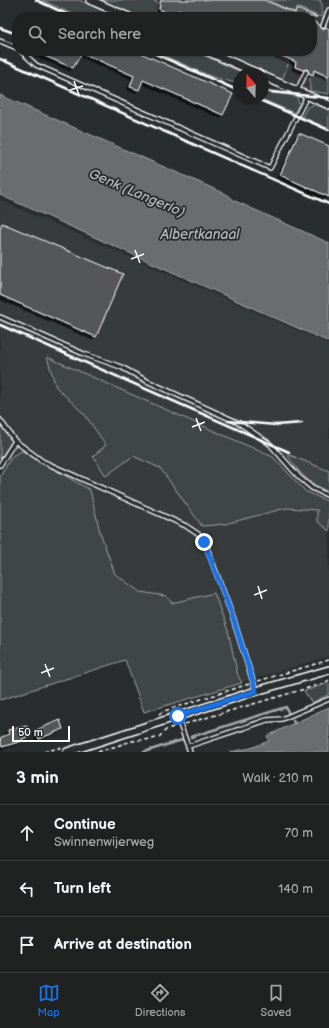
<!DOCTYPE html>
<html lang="en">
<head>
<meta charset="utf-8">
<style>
  body { margin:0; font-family:"Balsamiq Sans",sans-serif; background:#282a2a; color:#f1f3f6 }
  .compass { position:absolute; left:233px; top:68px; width:36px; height:36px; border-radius:50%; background:#202222; box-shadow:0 1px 3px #0004; rotate:340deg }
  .scale { position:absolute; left:12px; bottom:10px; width:58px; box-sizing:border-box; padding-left:4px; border:2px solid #fff; border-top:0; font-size:11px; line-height:14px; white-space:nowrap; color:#fff; -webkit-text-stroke:3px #2a2d2e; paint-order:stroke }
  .stop { position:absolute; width:12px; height:12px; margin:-9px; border:3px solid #1a73e8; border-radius:50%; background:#fff }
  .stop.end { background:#1a73e8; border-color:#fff; box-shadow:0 1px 4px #0008 }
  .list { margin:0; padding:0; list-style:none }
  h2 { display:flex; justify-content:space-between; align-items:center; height:52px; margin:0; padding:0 16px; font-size:17px }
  h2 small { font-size:13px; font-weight:400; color:#a2a4a5 }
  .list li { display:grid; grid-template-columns:26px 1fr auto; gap:12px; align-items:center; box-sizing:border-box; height:56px; padding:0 16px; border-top:1px solid #3d3f40 }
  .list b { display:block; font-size:15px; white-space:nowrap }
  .list p { margin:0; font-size:13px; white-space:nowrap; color:#a2a4a5 }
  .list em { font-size:13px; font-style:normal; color:#a2a4a5 }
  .icon { flex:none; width:22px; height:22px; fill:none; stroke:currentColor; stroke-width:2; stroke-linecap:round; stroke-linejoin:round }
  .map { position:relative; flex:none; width:329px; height:752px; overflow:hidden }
  .search { position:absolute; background:#202222; box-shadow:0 1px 3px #0004; left:12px; right:12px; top:12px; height:44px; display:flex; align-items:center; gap:10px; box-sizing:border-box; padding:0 14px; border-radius:16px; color:#a2a4a5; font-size:15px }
  .sheet { height:220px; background:#202222 }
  nav { display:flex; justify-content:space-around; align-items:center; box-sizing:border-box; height:56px; border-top:1px solid #3d3f40; background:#202222; font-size:11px; color:#a2a4a5 }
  nav a { display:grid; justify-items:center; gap:2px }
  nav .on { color:#1a73e8 }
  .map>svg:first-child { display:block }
  .built { fill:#373a3b }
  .green { fill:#414445; stroke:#a0a2a2 }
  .water { fill:#6a6c6d; stroke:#a6a7a7 }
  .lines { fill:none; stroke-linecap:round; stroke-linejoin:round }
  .stream { stroke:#a6a7a7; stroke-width:2.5 }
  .building { fill:#555758; stroke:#fff; filter:url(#shadow) }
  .service-casing { stroke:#fff; stroke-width:6 }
  .minor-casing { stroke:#fff; stroke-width:10 }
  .path { stroke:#fff; stroke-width:1.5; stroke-dasharray:4 3; stroke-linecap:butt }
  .service { stroke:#2a2d2e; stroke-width:3.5 }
  .minor { stroke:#2a2d2e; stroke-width:7 }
  .rail { stroke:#fff; stroke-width:2.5 }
  .route { stroke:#1a73e8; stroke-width:5 }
  .ticks { fill:none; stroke:#fff; stroke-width:1.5 }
  .labels { text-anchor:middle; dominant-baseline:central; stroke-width:3.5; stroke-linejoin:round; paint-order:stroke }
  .water-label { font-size:14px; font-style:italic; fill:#b4b6b6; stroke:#2a2d2e }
</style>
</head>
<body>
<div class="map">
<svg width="329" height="752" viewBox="0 0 329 752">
  <defs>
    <filter id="shadow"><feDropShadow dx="-3" dy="3" stdDeviation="0" flood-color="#0009"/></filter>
  </defs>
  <rect width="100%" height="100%" fill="#2a2d2e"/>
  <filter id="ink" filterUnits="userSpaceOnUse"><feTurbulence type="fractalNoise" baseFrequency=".025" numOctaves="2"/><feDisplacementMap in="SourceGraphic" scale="8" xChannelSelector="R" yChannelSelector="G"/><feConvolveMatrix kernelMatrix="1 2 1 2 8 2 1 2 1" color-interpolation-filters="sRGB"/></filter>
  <g filter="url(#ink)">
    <!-- built -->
    <path class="built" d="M152 0H268L294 12 297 7 320 17 322 4 320 0H329V78L315 72 313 76 310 75V91L282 80 289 62 265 51H312V17H190L180 12 177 17H154L159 3Z
      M0 200 329 344V656L144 712 125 659 0 494Z"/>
    <!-- green -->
    <path class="green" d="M42 0H79L117 17H79Z
      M101 0H152L159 3 154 17H139Z
      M268 0H320C323 6 323 11 320 17L297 7 294 12Z
      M154 51H194L246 74H239V84L210 76Z
      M215 51H265L289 62 282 80Z
      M315 72 329 78V94L310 91V74L313 75Z
      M263 92 290 95 297 97 299 104 294 113 259 98H263Z
      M311 105H317L329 110V129L302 117 307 107Z
      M47 357 273 457 305 491 329 502V531L317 521V510L286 508 225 524 202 526 160 468 133 456 106 476 93 456 106 445 85 415 56 387Z
      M0 424 12 441 0 459Z
      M22 451 90 490 100 532 115 574 140 592 166 596 172 603 214 593 228 631 238 676 242 683 144 712 125 660 0 700V477L12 456Z
      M287 454 329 471V492C308 483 299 473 287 454Z
      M329 683V694L312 703 304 691Z"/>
    <!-- water -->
    <path class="water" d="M0 95 228 195 235 201 329 243V342L0 195Z
      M329 707V752H230L251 748 269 741 267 736Z"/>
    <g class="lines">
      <!-- stream -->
      <path class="stream" d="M293 720 294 723
        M191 737 286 707 288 712
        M144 752 182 740"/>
    </g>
    <!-- building -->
    <path class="building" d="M161 0H264L295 13 297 9 317 17H194L179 10 176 17 159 9Z
      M312 21 320 25 322 29 326 27 329 29V77L314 70 313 75 309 73 307 69 303 70 295 67 296 62 270 51H312Z
      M33 51H136L233 94 223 115 143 80 139 90 130 87 134 76 82 53 73 68Z
      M299 133 329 146V197L280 175Z
      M2 223 123 274 96 337 0 295V228Z
      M60 720 63 729 39 739 36 730Z
      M27 726 30 736 22 739V741L2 747 0 738 9 734 8 730Z"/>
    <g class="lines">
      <defs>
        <path id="service" d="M168 17V16
          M323 26 329 10
          M0 41 17 48
          M21 51 36 65 270 168 307 96
          M297 91 306 72
          M0 317 84 354 121 367 147 381 239 423 270 444 299 477 312 488 329 496
          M0 420 15 441 42 461 186 526 198 534 207 548 233 618 256 691
          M0 465 15 441
          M177 716 190 752
          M189 746 267 720 282 719 329 699"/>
        <path id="minor" d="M90 0 129 17
          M207 51 259 74
          M263 76 329 105
          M67 752 256 691 329 670"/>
      </defs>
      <!-- service casing -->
      <use href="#service" class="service-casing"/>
      <!-- minor casing -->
      <use href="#minor" class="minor-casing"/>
      <!-- path -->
      <path class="path" d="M258 681 329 660
        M159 714 164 711 249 684
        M185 724 325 683 329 680
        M44 752 62 747
        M98 752 132 741 152 739 159 737 167 729 176 726"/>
      <!-- service -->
      <use href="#service" class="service"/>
      <!-- minor -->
      <use href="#minor" class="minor"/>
      <!-- rail -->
      <path class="rail" d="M36 0 73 17
        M0 28 17 34
        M149 51 239 91
        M0 59 329 204
        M263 91 329 98
        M255 98 329 130
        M0 325 289 452
        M228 421 276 425 302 423"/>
    </g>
  </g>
  <g class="lines" filter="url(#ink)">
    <!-- route -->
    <path class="route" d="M178 716 256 691 233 618 204 542"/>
  </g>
  <!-- ticks -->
  <path class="ticks" d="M74 81 79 95M70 90 83 86M135 250 140 263M131 259 144 254M196 418 201 431M192 427 205 422M258 586 262 599M254 595 267 590M45 664 50 677M41 673 54 668"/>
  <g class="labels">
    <!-- water labels -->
    <g class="water-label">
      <text transform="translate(137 193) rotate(23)">Genk (Langerlo)</text>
      <text x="200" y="234">Albertkanaal</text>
    </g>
  </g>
</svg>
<svg class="compass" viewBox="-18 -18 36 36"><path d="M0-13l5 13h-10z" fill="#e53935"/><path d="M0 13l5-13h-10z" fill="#a2a4a5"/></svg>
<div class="scale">50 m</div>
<div class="stop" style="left:178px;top:716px"></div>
<div class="stop end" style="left:204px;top:542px"></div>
<div class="search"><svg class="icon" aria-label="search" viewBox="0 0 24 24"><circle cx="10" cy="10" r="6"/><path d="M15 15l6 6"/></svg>Search here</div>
</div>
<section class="sheet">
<h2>3 min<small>Walk · 210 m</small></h2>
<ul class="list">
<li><svg class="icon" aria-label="ahead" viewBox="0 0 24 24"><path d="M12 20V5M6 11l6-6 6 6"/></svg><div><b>Continue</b><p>Swinnenwijerweg</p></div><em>70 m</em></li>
<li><svg class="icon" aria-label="left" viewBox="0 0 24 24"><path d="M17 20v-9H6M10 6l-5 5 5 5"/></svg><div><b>Turn left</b></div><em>140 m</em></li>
<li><svg class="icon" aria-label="arrive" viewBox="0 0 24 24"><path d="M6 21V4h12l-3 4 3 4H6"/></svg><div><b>Arrive at destination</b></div></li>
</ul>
</section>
<nav>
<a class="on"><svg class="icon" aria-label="map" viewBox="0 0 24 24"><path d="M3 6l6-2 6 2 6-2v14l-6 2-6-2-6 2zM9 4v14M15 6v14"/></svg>Map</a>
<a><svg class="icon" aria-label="directions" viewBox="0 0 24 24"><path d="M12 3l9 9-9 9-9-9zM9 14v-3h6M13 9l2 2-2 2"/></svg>Directions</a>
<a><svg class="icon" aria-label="saved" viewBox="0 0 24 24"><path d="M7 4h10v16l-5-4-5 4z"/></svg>Saved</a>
</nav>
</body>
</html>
